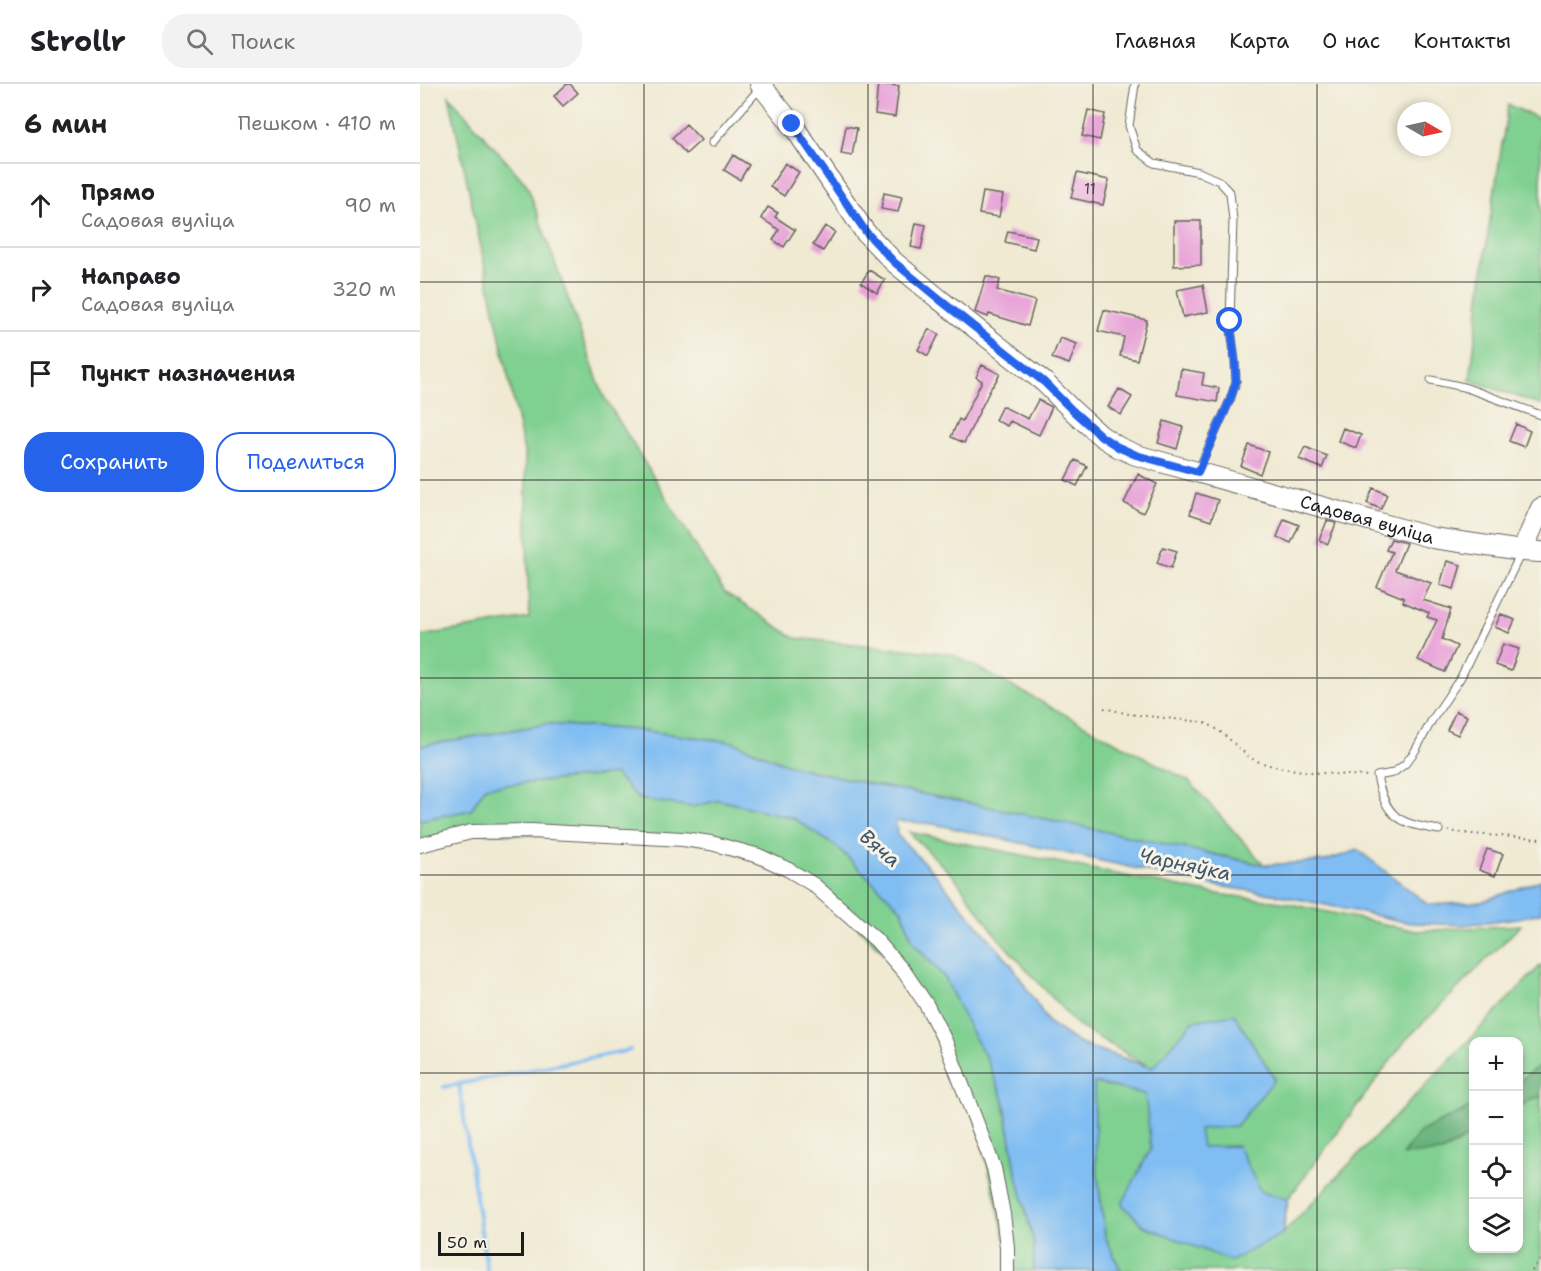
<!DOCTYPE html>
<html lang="ru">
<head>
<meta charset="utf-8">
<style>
  body { margin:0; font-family:"Shantell Sans",sans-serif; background:#f2f2f2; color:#202124 }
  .controls { position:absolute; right:18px; bottom:18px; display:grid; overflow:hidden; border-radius:12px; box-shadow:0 3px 9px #0003 }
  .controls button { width:54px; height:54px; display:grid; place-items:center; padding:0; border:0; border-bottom:2px solid #e0e0e0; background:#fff; color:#202124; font:30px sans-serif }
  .compass { position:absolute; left:977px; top:18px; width:54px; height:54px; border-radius:50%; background:#fff; box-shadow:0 3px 9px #0003; rotate:99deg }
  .scale { position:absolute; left:18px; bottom:15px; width:86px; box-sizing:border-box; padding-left:6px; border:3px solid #1c1c1c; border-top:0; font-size:16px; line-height:21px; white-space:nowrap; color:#1c1c1c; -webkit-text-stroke:4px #f7f3e8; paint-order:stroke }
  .stop { position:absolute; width:18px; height:18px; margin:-14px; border:4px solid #2563eb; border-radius:50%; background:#fff }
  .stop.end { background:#2563eb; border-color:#fff; box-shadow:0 2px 6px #0008 }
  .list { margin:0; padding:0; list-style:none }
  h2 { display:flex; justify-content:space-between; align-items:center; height:78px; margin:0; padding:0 24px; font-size:26px }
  h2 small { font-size:20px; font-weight:400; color:#757577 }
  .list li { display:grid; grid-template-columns:39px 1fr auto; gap:18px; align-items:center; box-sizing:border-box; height:84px; padding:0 24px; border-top:2px solid #e0e0e0 }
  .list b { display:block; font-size:22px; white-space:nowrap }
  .list p { margin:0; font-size:20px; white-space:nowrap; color:#757577 }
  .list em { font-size:20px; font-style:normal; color:#757577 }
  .actions { display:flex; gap:12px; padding:18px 24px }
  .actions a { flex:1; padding:14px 0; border:2px solid #2563eb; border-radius:24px; text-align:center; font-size:21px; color:#2563eb }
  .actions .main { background:#2563eb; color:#fff }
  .icon { flex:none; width:33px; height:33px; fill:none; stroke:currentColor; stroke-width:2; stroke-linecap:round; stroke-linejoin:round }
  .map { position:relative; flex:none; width:1121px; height:1187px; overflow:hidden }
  header { display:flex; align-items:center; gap:36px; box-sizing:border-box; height:84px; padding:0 30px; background:#fff; border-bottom:2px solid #e0e0e0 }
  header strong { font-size:28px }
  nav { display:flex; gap:33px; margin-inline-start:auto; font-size:21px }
  .search { width:420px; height:54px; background:#f2f2f2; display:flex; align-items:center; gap:15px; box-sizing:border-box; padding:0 21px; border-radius:24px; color:#757577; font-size:22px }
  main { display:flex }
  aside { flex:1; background:#fff }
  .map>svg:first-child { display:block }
  .green { fill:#80d091; stroke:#4e7656; stroke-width:1.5 }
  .forest { fill:#68b27b; stroke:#42674c; stroke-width:1.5 }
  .water { fill:#7fbdf3; stroke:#4e6c88; stroke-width:1.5 }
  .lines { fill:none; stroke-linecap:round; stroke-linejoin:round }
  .stream { stroke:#7fbdf3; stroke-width:4 }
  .building { fill:#e8a3d8 }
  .lane-casing { stroke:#66645c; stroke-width:9 }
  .street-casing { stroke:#66645c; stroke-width:16 }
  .secondary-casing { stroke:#66645c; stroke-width:22 }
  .path { stroke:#66645c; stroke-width:2; stroke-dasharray:1.5 4.5; stroke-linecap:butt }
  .lane { stroke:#fff; stroke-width:7 }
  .street { stroke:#fff; stroke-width:14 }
  .secondary { stroke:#fff; stroke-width:20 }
  .route { stroke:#2563eb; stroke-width:8 }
  .grid { fill:none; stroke:#1c1c1c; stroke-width:1.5; stroke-opacity:0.55 }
  .labels { text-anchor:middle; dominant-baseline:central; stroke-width:6; stroke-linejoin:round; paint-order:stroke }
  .number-label { font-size:15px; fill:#4f3e4b }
  .street-label { font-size:18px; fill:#1c1c1c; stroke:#f7f3e8 }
  .water-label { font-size:20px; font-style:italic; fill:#3f5467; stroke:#f7f3e8 }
</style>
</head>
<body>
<header>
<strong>Strollr</strong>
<div class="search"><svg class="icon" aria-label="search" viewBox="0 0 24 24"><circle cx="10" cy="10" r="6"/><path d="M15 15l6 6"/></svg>Поиск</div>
<nav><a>Главная</a><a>Карта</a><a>О нас</a><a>Контакты</a></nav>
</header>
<main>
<aside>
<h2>6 мин<small>Пешком · 410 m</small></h2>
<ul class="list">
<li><svg class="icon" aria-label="ahead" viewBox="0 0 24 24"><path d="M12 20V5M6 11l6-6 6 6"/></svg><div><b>Прямо</b><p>Садовая вуліца</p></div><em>90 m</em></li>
<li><svg class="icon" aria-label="right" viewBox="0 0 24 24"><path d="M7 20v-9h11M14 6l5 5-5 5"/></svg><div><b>Направо</b><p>Садовая вуліца</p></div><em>320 m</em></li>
<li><svg class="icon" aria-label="arrive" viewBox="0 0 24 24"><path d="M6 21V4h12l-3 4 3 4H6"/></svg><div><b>Пункт назначения</b></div></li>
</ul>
<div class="actions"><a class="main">Сохранить</a><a>Поделиться</a></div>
</aside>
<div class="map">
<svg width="1121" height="1187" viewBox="0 0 1121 1187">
  <rect width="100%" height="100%" fill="#f7f3e8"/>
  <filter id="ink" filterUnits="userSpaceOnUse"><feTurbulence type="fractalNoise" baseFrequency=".0167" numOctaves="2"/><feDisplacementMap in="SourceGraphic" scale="12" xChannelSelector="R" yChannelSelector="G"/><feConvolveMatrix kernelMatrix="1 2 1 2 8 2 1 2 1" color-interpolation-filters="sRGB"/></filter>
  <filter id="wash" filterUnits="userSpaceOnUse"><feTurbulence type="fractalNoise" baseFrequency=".008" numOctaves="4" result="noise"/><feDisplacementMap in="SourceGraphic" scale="24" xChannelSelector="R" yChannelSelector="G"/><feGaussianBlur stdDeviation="1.35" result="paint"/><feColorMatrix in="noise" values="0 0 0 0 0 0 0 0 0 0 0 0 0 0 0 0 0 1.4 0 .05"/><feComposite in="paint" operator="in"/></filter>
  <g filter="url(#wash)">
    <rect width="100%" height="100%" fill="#f0ead3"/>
    <!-- green -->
    <path class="green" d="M29 12 107 101 183 311 304 508 375 554 532 570 769 697 844 781 554 720 450 700 371 682 312 658 216 646 127 640 0 662V552L109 534 105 372Z
      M1088 21 1121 35V321L1050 296 1067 156Z
      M195 690 219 715 272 723 299 716 373 734 418 764 482 826 493 858 525 894 565 971 584 1017 596 1087 614 1159V1187H587V1163L558 1041 485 889 394 801 291 759 51 748 0 761V736L51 726 65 703Z
      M489 748 789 809 861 818 996 847 1101 841 985 957 868 1115 863 1149 1121 881V983L1116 984 1099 998 1098 958H1054L1053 1022 1000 1048 1022 1068 1053 1050 1054 1164H1098L1099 1023 1113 1014 1121 1013V1187H701L685 1152 676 1078 629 939 660 960 728 982 658 942 578 854 536 795Z"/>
    <!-- forest -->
    <path class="forest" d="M1121 983V1013L1113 1014 1099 1023V998L1116 984Z
      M1053 1022V1050L1022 1068 982 1071 1000 1048Z"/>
    <!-- water -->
    <path class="water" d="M127 640 216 646 312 658 371 682 450 700 554 720 844 781 905 777 938 766 1009 821 1061 818 1121 796V829L1098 834 1043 841 990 839 859 811 791 801 514 740 476 737 477 751 512 787 591 880 629 939 660 960 732 984 773 937 814 930 855 995 816 1042 779 1045 782 1063 818 1062 841 1108 868 1115 862 1150 811 1177 724 1142 702 1120 731 1064 725 1010 674 999 676 1078 685 1152 701 1187H614V1159L596 1087 584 1017 565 971 550 946 525 894 493 858 482 826 418 764 373 734 299 716 272 723 219 715 195 690 65 703 51 726 0 736V662Z"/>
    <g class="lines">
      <!-- stream -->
      <path class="stream" d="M39 1000 67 1187
        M24 1003 210 966"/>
    </g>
    <g id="blocks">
      <!-- building -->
      <path class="building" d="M147 0H150L158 9 143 22 134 12Z
        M458 0 479 2 475 33 455 30Z
        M668 26 685 30 680 56 662 52Z
        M266 40 281 56 266 70 252 54Z
        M426 42 437 44 432 72 421 70Z
        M313 71 329 81 320 96 304 86Z
        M365 79 379 88 364 112 350 103Z
        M657 89 689 96 683 121 651 114Z
        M563 108 583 111 579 133 559 130Z
        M464 109 482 113 478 128 461 125Z
        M348 123 358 129 355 133 375 146 364 163 353 156 359 146 341 134Z
        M754 137H781V181L754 182Z
        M496 139 506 141 501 165 491 163Z
        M405 142 415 148 403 167 393 161Z
        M588 147 617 153 614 165 585 158Z
        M449 186 465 196 457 209 441 199Z
        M566 192 580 196 577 206 615 217 608 242 569 230 568 233 555 228Z
        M783 201 788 228 763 233 757 206Z
        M684 226 727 236 717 276 700 272 704 253 678 247Z
        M509 245 519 250 508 272 498 266Z
        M640 254 657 260 649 280 632 274Z
        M562 281 580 290 573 302H572L544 359 531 353 539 335 542 337 562 297 556 293Z
        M761 285 784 289 782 301 799 304 797 318 757 311Z
        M699 305 712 313 701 331 688 323Z
        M618 316 632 323 619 351 590 337 587 342 575 336 582 322 608 335Z
        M744 337 763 343 757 365 738 359Z
        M1096 340 1110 347 1104 363 1089 357Z
        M923 344 941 351 936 364 918 357Z
        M829 361 848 368 840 390 821 382Z
        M885 363 907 372 902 384 879 375Z
        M655 376 667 382 657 402 645 396Z
        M718 390 737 400 723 429 704 419Z
        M953 404 967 410 961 425 947 419Z
        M776 409 798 416 791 437 770 430Z
        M864 435 879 441 871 459 857 453Z
        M907 437 916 439 908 460 899 456Z
        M971 455 986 459 975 486 1011 499 1003 516 1031 525 1022 555 1037 562 1025 588 998 576 1017 536 1007 533 1009 529 983 518 984 514 957 503 972 468 966 466Z
        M743 463 757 467 751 484 737 479Z
        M1027 477 1041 481 1034 505 1020 501Z
        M1081 530 1095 536 1089 549 1075 543Z
        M1083 560 1099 565 1091 587 1075 581Z
        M1036 627 1047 632 1038 651 1027 646Z
        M1067 765 1083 770 1075 792 1059 786Z"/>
    </g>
  </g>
  <g filter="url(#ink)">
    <use href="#blocks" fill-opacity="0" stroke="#66645c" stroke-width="1.5"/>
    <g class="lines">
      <defs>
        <path id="lane" d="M715 0 709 42 717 66 734 79 779 88 799 97 810 109 813 136 810 237 815 277 816 298 810 316 778 387
          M292 59 340 4
          M1011 296 1044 303 1121 331
          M1019 746C979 739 966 735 957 692L973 689 985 680 995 667 1012 636 1041 593 1101 469"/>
        <path id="street" d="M0 761 51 748 111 747 263 755 291 759 339 772 369 786 394 801 456 856 485 889 506 920 525 957 574 1084 583 1130 587 1163V1187"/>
        <g id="secondary">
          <path id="s1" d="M340 0 372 40 445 148 474 178 520 216 624 298 653 327 681 352 698 363 716 371 1013 454 1102 467 1121 468"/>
          <path d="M1102 467 1121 424"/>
        </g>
      </defs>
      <!-- lane casing -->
      <use href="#lane" class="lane-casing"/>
      <!-- street casing -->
      <use href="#street" class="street-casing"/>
      <!-- secondary casing -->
      <use href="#secondary" class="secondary-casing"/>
      <!-- path -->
      <path class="path" d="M684 624 709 630 782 638C802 644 814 662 831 674 852 687 921 691 948 692
        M1028 747 1052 750 1121 755
        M1112 1187 1121 1174"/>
      <!-- lane -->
      <use href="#lane" class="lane"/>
      <!-- street -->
      <use href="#street" class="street"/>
      <!-- secondary -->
      <use href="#secondary" class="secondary"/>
    </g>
  </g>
  <g class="lines" filter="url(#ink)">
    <!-- route -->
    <path class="route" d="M372 40 446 148 474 178 520 216 624 298 653 327 681 352 698 363 716 371 778 388 810 316 816 298 815 277 810 237"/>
  </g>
  <!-- grid -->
  <path class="grid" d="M224 0V1187M448 0V1187M673 0V1187M897 0V1187M0 198H1121M0 396H1121M0 594H1121M0 791H1121M0 989H1054M1098 989H1121"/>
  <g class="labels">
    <!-- number labels -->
    <g class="number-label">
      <text x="670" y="105">11</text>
    </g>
    <!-- street labels -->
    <g class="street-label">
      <text stroke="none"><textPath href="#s1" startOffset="774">Садовая вуліца</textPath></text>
    </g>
    <!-- water labels -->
    <g class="water-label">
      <text transform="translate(460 764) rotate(40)">Вяча</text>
      <text transform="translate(765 780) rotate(12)">Чарняўка</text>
    </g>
  </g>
</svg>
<div class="controls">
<button>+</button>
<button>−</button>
<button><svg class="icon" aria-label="locate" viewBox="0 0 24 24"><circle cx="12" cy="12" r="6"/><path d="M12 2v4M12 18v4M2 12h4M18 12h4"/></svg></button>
<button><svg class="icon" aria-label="layers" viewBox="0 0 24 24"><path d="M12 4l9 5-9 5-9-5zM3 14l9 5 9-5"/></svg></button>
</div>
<svg class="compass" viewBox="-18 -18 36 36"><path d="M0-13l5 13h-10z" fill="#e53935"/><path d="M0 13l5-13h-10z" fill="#757577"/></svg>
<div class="scale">50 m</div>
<div class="stop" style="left:810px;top:237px"></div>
<div class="stop end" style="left:372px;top:40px"></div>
</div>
</main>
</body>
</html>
